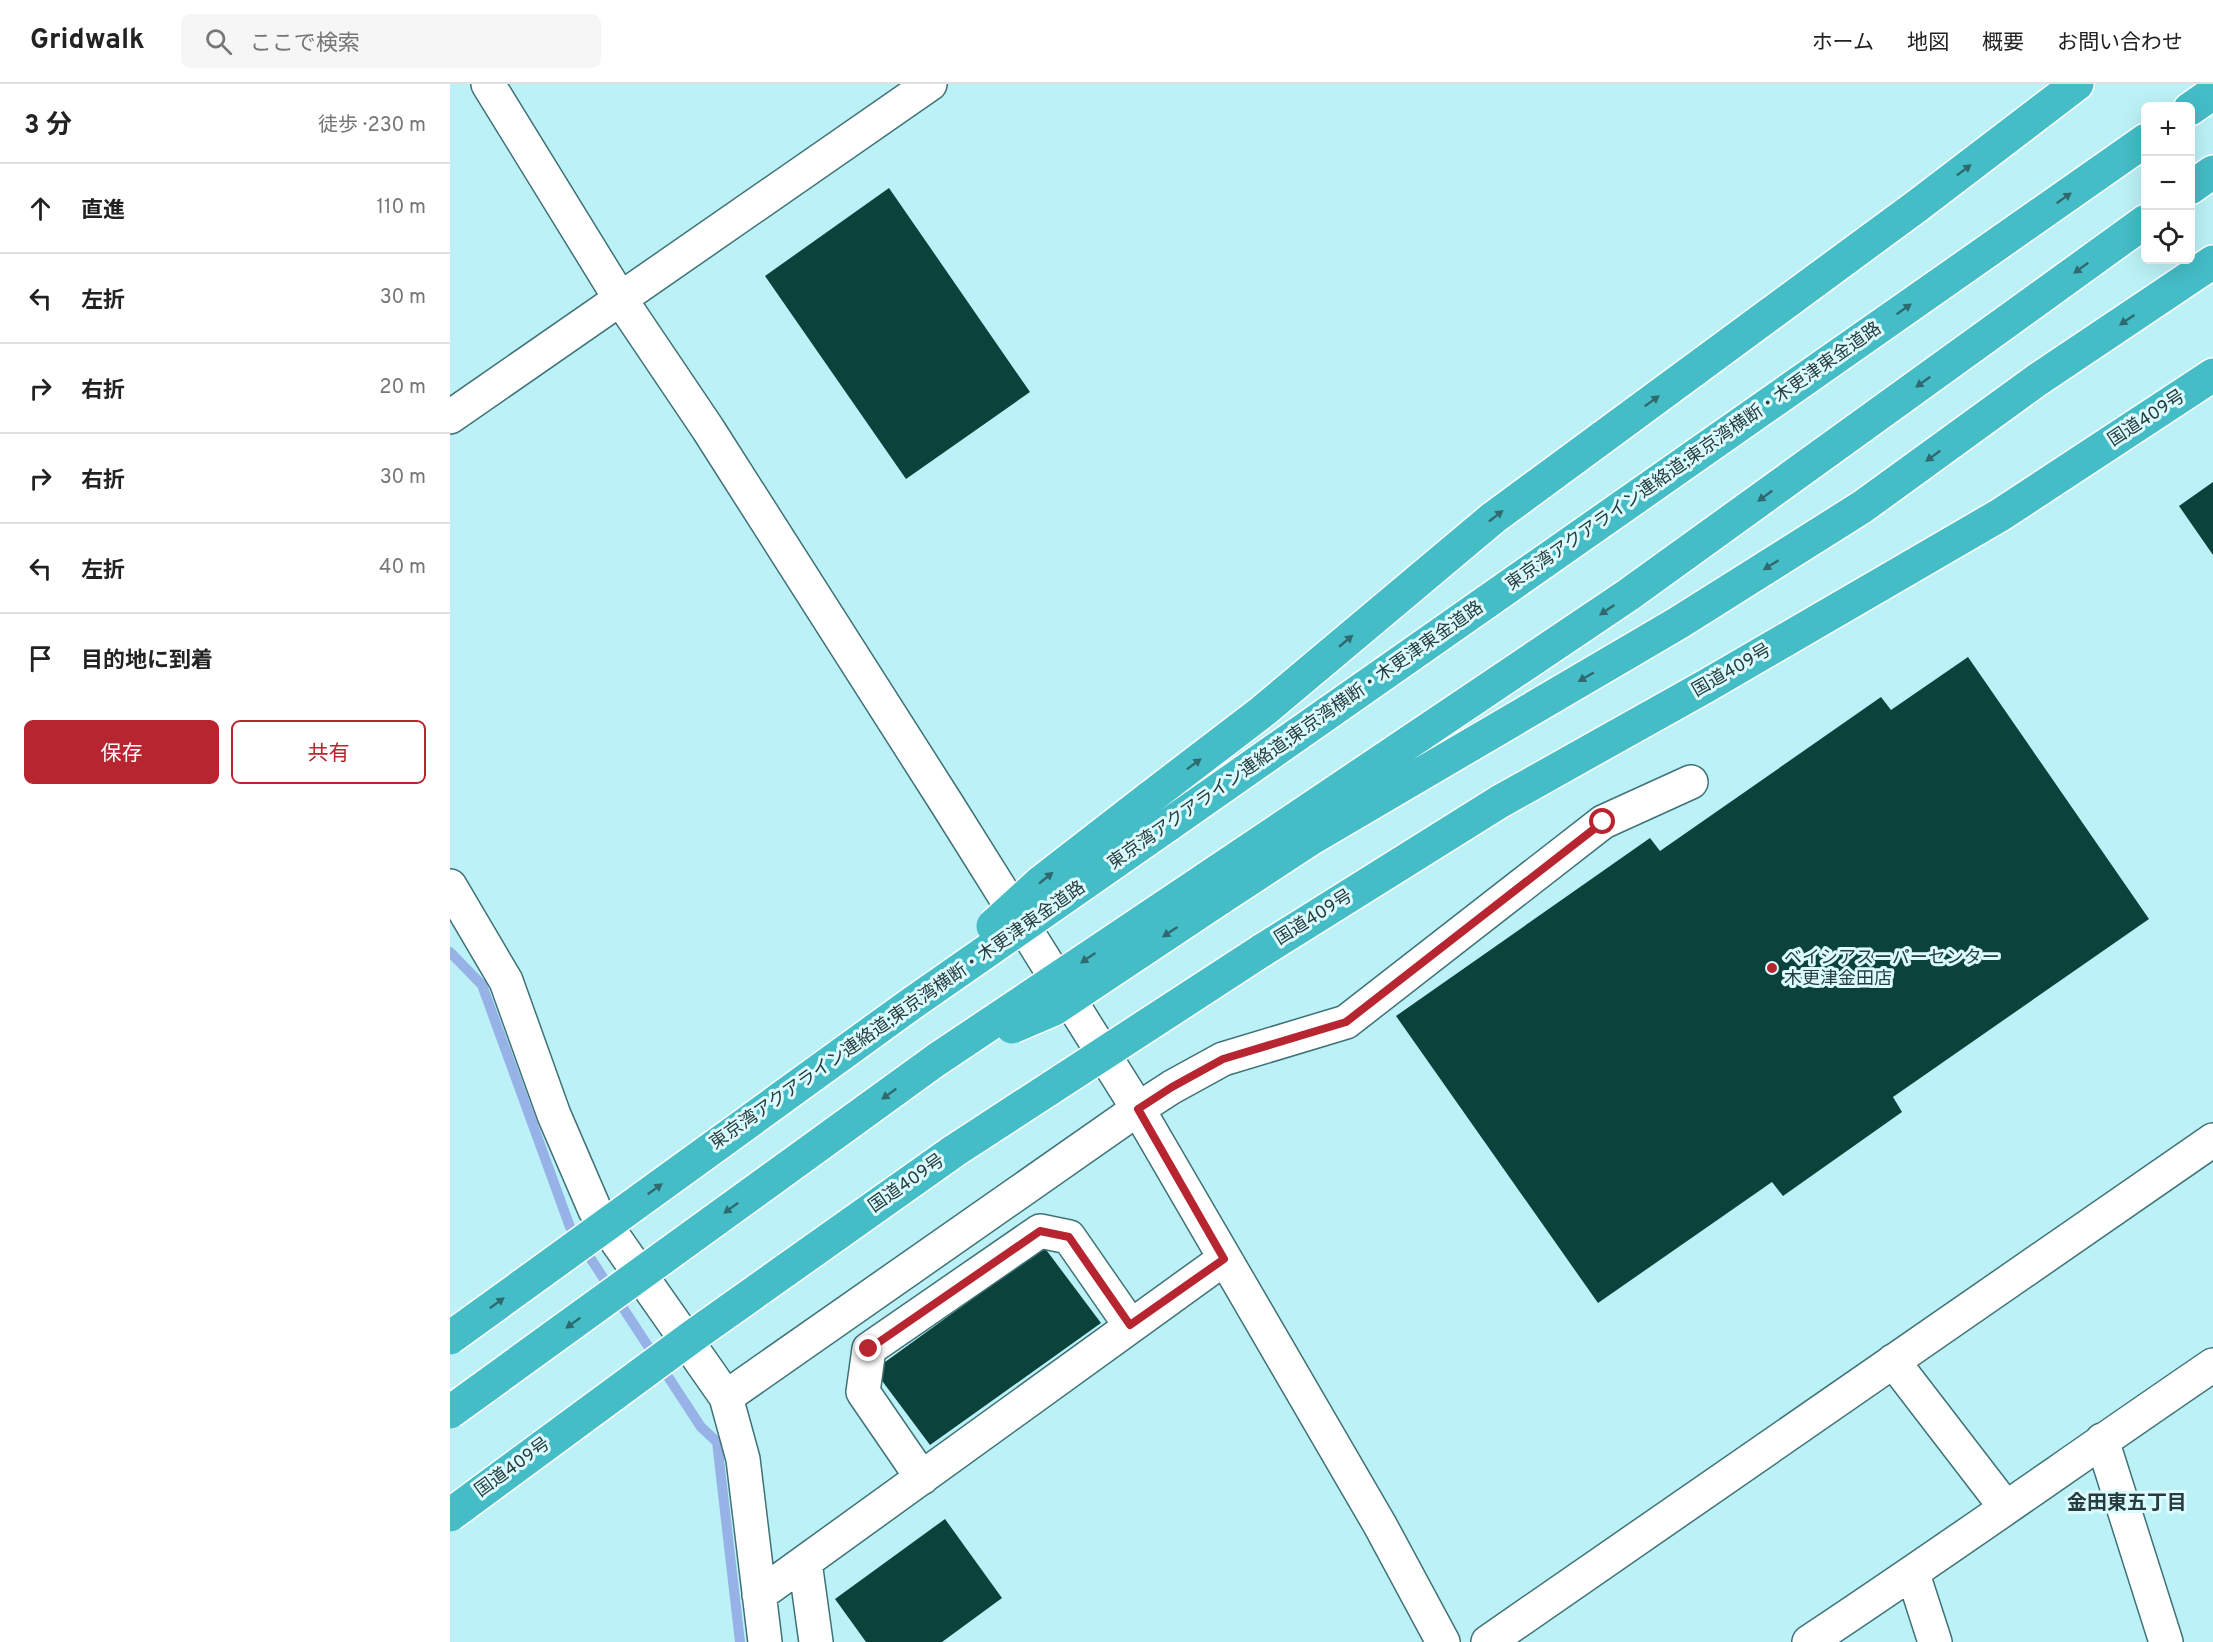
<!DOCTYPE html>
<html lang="ja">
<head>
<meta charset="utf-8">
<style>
  body { margin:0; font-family:Overpass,"Noto Sans JP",sans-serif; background:#f6f6f6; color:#222 }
  .controls { position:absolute; right:18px; top:18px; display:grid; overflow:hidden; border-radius:9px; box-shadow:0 6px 24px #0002 }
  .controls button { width:54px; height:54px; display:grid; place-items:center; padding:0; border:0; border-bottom:2px solid #e0e0e0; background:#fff; color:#222; font:30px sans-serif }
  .stop { position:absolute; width:18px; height:18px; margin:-14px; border:4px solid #b72630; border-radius:50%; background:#fff }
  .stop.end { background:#b72630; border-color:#fff; box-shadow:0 2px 6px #0008 }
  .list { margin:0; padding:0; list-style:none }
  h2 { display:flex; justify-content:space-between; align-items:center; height:78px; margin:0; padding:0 24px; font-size:26px }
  h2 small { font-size:20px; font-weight:400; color:#767676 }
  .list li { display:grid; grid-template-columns:39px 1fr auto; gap:18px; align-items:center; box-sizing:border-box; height:90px; padding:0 24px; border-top:2px solid #e0e0e0 }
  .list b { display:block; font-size:22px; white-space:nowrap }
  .list em { font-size:20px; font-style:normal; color:#767676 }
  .actions { display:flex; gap:12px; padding:18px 24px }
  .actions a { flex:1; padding:14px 0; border:2px solid #b72630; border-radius:9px; text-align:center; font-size:21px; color:#b72630 }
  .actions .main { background:#b72630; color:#fff }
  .icon { flex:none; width:33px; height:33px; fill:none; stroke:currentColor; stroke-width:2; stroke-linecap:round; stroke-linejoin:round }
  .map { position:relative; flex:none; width:1763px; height:1558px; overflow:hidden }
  header { display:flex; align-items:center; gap:36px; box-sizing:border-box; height:84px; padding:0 30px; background:#fff; border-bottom:2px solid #e0e0e0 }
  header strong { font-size:28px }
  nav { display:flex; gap:33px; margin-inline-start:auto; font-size:21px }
  .search { width:420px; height:54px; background:#f6f6f6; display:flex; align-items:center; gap:15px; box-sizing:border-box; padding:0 21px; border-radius:9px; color:#767676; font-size:22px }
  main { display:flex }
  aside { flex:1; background:#fff }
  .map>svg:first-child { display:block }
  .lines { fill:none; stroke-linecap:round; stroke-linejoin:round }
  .stream { stroke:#96b2e7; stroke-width:10 }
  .building { fill:#0c423c }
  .minor-casing { stroke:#3f7276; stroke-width:36 }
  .highway-casing { stroke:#fff; stroke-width:36 }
  .minor { stroke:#fff; stroke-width:33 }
  .highway { stroke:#44bdc7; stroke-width:33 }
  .highway-bridge-casing { stroke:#fff; stroke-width:36; stroke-linecap:butt }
  .highway-bridge { stroke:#44bdc7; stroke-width:33 }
  .oneway { fill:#30696e }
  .route { stroke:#b72630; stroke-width:8 }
  .poi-dot { fill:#b72630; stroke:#dbfbfe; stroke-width:2 }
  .labels { text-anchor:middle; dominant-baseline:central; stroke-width:6; stroke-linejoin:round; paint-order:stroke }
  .street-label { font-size:18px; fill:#263c3e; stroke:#dbfbfe }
  .poi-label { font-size:18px; fill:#263c3e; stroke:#dbfbfe; text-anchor:start }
  .neighbourhood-label { font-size:20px; font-weight:bold; fill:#263c3e; stroke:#dbfbfe }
</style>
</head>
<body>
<header>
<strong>Gridwalk</strong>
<div class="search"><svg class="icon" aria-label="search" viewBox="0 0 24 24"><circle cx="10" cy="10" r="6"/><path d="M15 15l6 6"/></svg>ここで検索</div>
<nav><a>ホーム</a><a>地図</a><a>概要</a><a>お問い合わせ</a></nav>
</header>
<main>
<aside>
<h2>3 分<small>徒歩 · 230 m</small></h2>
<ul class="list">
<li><svg class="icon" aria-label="ahead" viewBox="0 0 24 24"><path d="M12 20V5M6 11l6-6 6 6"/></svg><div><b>直進</b></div><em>110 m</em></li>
<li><svg class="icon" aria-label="left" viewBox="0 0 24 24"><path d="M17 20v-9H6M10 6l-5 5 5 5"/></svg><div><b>左折</b></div><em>30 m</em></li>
<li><svg class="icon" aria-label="right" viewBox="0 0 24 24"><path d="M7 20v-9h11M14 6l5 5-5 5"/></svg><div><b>右折</b></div><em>20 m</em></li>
<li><svg class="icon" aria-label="right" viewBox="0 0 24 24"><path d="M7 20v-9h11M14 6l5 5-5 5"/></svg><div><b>右折</b></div><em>30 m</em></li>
<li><svg class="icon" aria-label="left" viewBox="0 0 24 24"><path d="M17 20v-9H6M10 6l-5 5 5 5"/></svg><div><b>左折</b></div><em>40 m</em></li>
<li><svg class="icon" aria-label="arrive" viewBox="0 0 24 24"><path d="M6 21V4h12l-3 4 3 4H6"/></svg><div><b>目的地に到着</b></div></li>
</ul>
<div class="actions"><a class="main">保存</a><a>共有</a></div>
</aside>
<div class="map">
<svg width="1763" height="1558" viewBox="0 0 1763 1558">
  <rect width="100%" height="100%" fill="#bcf2f7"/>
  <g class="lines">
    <!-- stream -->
    <path class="stream" d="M0 868 32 901 120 1143 251 1343 267 1358 290 1558"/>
  </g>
  <!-- building -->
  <path class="building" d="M439 104 580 308 456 395 315 192Z
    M1763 398V471L1729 422Z
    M1518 573 1699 835 1443 1013 1452 1028 1333 1112 1322 1098 1148 1219 946 932 1200 754 1210 767 1431 613 1441 626Z
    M594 1163 651 1239 480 1361 424 1286Z
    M495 1435 552 1514 492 1558H416L385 1515Z"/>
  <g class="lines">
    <defs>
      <path id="minor" d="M38 0 171 216 258 345 497 720 688 1025 930 1441 993 1558
        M0 333 480 0
        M0 802 56 897 104 1031 145 1126 276 1313 293 1375 315 1558
        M1443 1277 1556 1424
        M276 1313 688 1025 722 1003 773 975 896 938 1153 738 1241 698
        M1652 1356 1716 1558
        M472 1394 413 1308 419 1265 590 1147 619 1153 680 1241
        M355 1478 366 1558
        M1463 1490 1485 1558
        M309 1511 774 1175
        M1038 1558 1763 1056
        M1359 1558C1495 1468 1628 1373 1763 1281"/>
      <path id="highway" d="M1740 25 1763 9
        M1740 104 1763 88
        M698 715 813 627 1043 434 1467 122 1627 0
        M718 741 1696 56
        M756 795 1178 511 1696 137
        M769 815 862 754 1228 539 1412 423 1587 296 1763 178
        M811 867 1049 718 1256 602 1550 431 1763 291"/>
    </defs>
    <!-- minor casing -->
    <use href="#minor" class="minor-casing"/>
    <!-- highway casing -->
    <use href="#highway" class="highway-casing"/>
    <!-- minor -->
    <use href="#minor" class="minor"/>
    <!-- highway -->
    <use href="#highway" class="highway"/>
    <defs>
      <path id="highway-bridge" d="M543 842 591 798 698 715
        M562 943 604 925 769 815
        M0 1254 461 920 718 741
        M0 1328 486 976 756 795
        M0 1431 243 1252 504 1067 811 867"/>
    </defs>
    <!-- highway-bridge casing -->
    <use href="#highway-bridge" class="highway-bridge-casing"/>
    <!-- highway-bridge -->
    <use href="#highway-bridge" class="highway-bridge"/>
  </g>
  <!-- one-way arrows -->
  <defs><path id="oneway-solid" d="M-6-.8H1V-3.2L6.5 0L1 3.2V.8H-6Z" transform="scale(1.5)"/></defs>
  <g class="oneway">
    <use href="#oneway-solid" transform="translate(1514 86) rotate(-37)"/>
    <use href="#oneway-solid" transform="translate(1614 114) rotate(-35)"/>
    <use href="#oneway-solid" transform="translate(1631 184) rotate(144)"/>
    <use href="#oneway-solid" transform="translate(1454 225) rotate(-35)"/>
    <use href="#oneway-solid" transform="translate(1677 236) rotate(146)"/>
    <use href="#oneway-solid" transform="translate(1473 298) rotate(144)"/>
    <use href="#oneway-solid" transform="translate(1202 317) rotate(-36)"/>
    <use href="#oneway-solid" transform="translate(1483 372) rotate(144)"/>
    <use href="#oneway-solid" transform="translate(1315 412) rotate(144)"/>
    <use href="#oneway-solid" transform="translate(1046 432) rotate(-38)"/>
    <use href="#oneway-solid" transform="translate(1321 481) rotate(148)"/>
    <use href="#oneway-solid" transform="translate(1157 526) rotate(146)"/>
    <use href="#oneway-solid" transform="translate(896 557) rotate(-40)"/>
    <use href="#oneway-solid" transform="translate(1136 593) rotate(150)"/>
    <use href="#oneway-solid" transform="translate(744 680) rotate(-37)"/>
    <use href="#oneway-solid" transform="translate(596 794) rotate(-39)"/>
    <use href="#oneway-solid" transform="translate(720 848) rotate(146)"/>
    <use href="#oneway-solid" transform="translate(638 874) rotate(146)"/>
    <use href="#oneway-solid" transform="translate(439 1010) rotate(144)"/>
    <use href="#oneway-solid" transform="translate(205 1105) rotate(-36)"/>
    <use href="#oneway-solid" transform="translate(281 1124) rotate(144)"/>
    <use href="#oneway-solid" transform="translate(47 1219) rotate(-36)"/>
    <use href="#oneway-solid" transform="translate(123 1239) rotate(144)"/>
  </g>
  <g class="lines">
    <!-- route -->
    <path class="route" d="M419 1265 590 1147 619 1153 680 1241 774 1175 688 1025 722 1003 773 975 896 938 1153 738"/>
  </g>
  <!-- markers -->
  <circle class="poi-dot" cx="1322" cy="884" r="6"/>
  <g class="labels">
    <!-- street labels -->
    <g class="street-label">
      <text transform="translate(1697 335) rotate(-33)">国道409号</text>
      <text transform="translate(1244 373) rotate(-35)">東京湾アクアライン連絡道;東京湾横断・木更津東金道路</text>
      <text transform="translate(1282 587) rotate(-30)">国道409号</text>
      <text transform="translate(846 652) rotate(-35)">東京湾アクアライン連絡道;東京湾横断・木更津東金道路</text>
      <text transform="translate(864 834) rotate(-32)">国道409号</text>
      <text transform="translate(448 932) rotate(-35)">東京湾アクアライン連絡道;東京湾横断・木更津東金道路</text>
      <text transform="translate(457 1100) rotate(-35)">国道409号</text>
      <text transform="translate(63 1384) rotate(-36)">国道409号</text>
    </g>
    <!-- poi labels -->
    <g class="poi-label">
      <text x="1334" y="874">ベイシアスーパーセンター<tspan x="1334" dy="21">木更津金田店</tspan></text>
    </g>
    <!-- neighbourhood labels -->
    <g class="neighbourhood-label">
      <text x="1677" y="1420">金田東五丁目</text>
    </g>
  </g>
</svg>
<div class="controls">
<button>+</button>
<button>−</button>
<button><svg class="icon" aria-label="locate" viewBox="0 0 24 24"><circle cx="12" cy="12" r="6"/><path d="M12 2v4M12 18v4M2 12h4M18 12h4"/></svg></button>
</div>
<div class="stop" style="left:1153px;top:738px"></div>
<div class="stop end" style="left:419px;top:1265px"></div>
</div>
</main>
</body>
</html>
